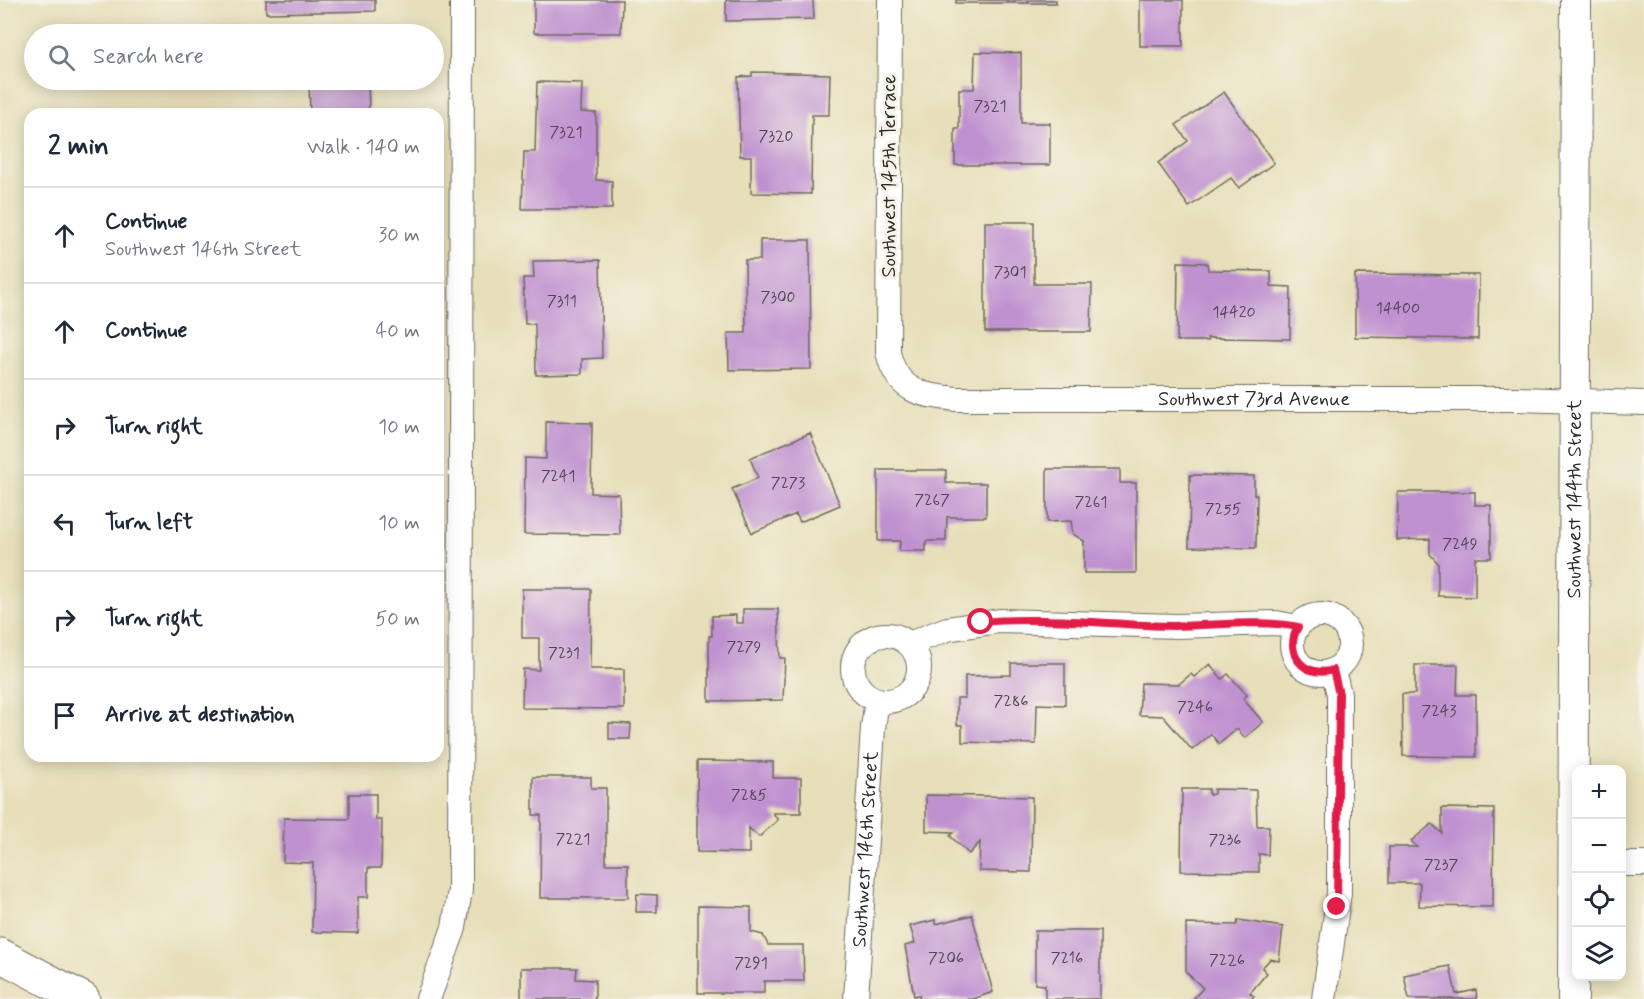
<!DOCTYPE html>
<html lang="en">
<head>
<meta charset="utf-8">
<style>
  body { margin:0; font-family:Mynerve,sans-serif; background:#f6f6f7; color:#1f2937 }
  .controls { position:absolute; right:18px; bottom:18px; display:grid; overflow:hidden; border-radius:12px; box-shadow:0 3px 15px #0003 }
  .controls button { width:54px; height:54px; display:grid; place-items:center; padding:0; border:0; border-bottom:2px solid #e0e1e3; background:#fff; color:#1f2937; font:30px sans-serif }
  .stop { position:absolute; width:18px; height:18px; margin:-14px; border:4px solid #e11d48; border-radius:50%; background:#fff }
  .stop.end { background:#e11d48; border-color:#fff; box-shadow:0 2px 6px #0008 }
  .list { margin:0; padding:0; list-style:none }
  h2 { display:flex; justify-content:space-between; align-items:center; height:78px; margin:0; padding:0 24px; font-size:26px }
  h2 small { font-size:20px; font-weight:400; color:#747a83 }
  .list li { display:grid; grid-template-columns:39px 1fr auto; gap:18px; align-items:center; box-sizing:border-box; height:96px; padding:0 24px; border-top:2px solid #e0e1e3 }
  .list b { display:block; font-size:22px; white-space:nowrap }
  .list p { margin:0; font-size:20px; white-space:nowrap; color:#747a83 }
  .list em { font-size:20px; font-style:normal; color:#747a83 }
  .icon { flex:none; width:33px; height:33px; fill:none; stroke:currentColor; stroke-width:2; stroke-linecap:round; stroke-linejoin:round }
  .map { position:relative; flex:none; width:1644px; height:999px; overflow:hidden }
  .search { position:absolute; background:#fff; box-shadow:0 3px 15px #0003; left:24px; top:24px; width:420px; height:66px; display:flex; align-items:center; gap:15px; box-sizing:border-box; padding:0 21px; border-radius:33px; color:#747a83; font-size:22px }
  .panel { position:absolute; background:#fff; box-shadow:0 3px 15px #0003; left:24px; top:108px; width:420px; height:654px; border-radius:18px }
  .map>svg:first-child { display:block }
  .building { fill:#bf91d0 }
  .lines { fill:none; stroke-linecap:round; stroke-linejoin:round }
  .minor-casing { stroke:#6d6a5d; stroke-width:26 }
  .tertiary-casing { stroke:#6d6a5d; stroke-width:32 }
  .secondary-casing { stroke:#6d6a5d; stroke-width:35 }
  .minor { stroke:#fff; stroke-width:24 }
  .tertiary { stroke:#fff; stroke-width:30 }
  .secondary { stroke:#fff; stroke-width:33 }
  .route { stroke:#e11d48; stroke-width:8 }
  .labels { text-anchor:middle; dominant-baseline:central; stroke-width:6; stroke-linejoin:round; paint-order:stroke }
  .number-label { font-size:16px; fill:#504454 }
  .street-label { font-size:20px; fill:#2b2b2b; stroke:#f7f3e8 }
</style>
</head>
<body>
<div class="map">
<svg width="1644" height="999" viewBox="0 0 1644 999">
  <rect width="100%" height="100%" fill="#f7f3e8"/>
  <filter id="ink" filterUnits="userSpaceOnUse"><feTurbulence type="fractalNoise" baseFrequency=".0167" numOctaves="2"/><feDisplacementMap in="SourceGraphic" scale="12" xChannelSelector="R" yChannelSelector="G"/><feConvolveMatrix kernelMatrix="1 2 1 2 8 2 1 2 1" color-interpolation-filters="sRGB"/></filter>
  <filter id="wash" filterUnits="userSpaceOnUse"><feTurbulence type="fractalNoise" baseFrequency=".008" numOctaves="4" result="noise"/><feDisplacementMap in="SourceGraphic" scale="24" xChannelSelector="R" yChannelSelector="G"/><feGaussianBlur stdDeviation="1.35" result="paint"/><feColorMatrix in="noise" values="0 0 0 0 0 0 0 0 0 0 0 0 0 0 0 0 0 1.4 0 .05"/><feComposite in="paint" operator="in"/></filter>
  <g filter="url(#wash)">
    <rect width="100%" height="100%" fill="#e7dfb9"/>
    <g id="blocks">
      <!-- building -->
      <path class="building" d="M266 0H375V11L266 13Z
        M534 0H622L621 33H534Z
        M726 0H813L814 19 726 21Z
        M956 0H1056V3H956Z
        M1140 0H1183V46H1140Z
        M975 52 1021 53V123H1050V165H955V129H959V89H974Z
        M752 72 830 74 829 115H812L811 194 751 193V156H740L738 77 752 76Z
        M309 80H368L369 114H310Z
        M537 82 582 83 581 112 596 113V180L612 181V209H522L524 152H535Z
        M1224 92 1274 163 1239 188 1231 178 1189 207 1158 163 1188 141 1176 125Z
        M985 222H1034V284H1092L1091 332H985Z
        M760 240H810L811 369 729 370 728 333H746L745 260H760Z
        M600 260 602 358 582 359V374L536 375 535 324H525L523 278H534L533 261Z
        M1178 262 1207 263 1208 270 1271 271V286L1291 287 1290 339 1207 338 1208 341H1177Z
        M1355 274 1479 275 1478 339 1355 337Z
        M546 422 592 423 591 493 619 494 620 535 524 534 525 458 546 459Z
        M810 433 840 505 800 522 796 514 752 533 732 489 758 478 750 458Z
        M1047 469H1120V483H1136V573H1084V541L1073 534 1071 521 1047 522Z
        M878 470H946V483H986V517H947L946 541H926V551H899L900 541H878Z
        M1190 475 1254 476V495H1257L1256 548 1189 547Z
        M1398 492H1475V505H1491V558H1475V597L1438 596V563L1430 554V539L1397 540Z
        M522 589H591L590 669H624V709L522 708 523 669 539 670V638H522Z
        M743 609H778L780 658H785L783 700 709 701V636H712V616L736 615V623H743Z
        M1011 663H1065V705L1037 704 1036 744 962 742V725H957V698H965V676L1011 675Z
        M1210 664 1222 679 1228 674 1247 695 1243 699 1263 722 1245 738 1237 729 1219 744 1211 734 1192 750 1163 716 1139 715 1141 683 1179 684 1191 674 1194 677Z
        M1415 665H1458L1457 695H1476V757L1403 756 1402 694H1415Z
        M609 723 631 724 630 739H609Z
        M697 761 773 762V778H801V813H773L778 820 759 837 749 828V853L697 852Z
        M533 777H591V788H606V864H628V898H540L541 815H533Z
        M1182 789H1209V795L1214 794V789L1256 790 1257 826H1269L1268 855 1259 854V872L1181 871Z
        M349 794H376V820H382L381 868H368V897H358V933L312 932 313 863 283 862 284 818 349 819Z
        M926 795 1032 797 1031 872 979 871 980 842 969 854 950 836 954 832 926 831Z
        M1442 808 1494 809 1493 907 1419 906 1420 883H1389V847H1417L1411 841 1432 824 1442 833Z
        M637 894 657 895V912H636Z
        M698 906 751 907V932L763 935 768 945H803L804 981H764V993H698Z
        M972 915 993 992 973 999H920L919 995 914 996 905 946 915 943 910 926 935 920 936 924Z
        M1238 920 1283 927 1279 961 1270 959 1262 968 1267 973 1250 993 1254 996 1251 999H1193L1203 988 1186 972V924L1237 925Z
        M1035 931H1100V999H1045V985L1035 984Z
        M1450 966 1456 994 1476 990 1477 999H1409L1404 975Z
        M521 968H577L576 979 595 980V999H521Z"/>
    </g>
  </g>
  <g filter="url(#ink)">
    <use href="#blocks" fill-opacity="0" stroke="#6d6a5d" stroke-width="1.5"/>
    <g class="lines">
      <defs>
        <g id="minor">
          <path id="s1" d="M890 0 888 352C897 392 920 395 956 399H1517L1644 403"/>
          <circle cx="1321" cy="644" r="29"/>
          <circle cx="886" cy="668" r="33"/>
          <path d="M909 644 947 629 999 621 1177 626 1276 623 1297 627"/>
          <path d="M1622 864H1644"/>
          <path d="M428 999 454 928 460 890 462 0"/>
          <path id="s2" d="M856 999 873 728 877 700"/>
          <path d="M1324 999 1339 893V694L1333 670"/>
        </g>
        <g id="tertiary">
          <path id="s3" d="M1573 999 1576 0"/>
        </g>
        <path id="secondary" d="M0 955 83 999"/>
      </defs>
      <!-- minor casing -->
      <use href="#minor" class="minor-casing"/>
      <!-- tertiary casing -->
      <use href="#tertiary" class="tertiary-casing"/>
      <!-- secondary casing -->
      <use href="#secondary" class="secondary-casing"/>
      <!-- minor -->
      <use href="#minor" class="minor"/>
      <!-- tertiary -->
      <use href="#tertiary" class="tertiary"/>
      <!-- secondary -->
      <use href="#secondary" class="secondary"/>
    </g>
  </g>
  <g class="lines" filter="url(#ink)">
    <!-- route -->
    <path class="route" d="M981 622C1045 616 1110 625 1174 626 1215 626 1257 619 1298 627 1283 653 1304 679 1333 670L1339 694 1337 907"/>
  </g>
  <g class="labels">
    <!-- number labels -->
    <g class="number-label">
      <text x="990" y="106">7321</text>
      <text x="566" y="132">7321</text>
      <text x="776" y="136">7320</text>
      <text x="1010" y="272">7301</text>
      <text x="778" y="297">7300</text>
      <text x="562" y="301">7311</text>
      <text x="1398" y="308">14400</text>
      <text x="1234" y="312">14420</text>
      <text x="558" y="476">7241</text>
      <text x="788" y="483">7273</text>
      <text x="932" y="500">7267</text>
      <text x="1091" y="502">7261</text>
      <text x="1223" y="509">7255</text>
      <text x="1460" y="544">7249</text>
      <text x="744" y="647">7279</text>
      <text x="564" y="653">7231</text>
      <text x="1011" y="701">7286</text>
      <text x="1195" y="707">7246</text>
      <text x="1439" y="711">7243</text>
      <text x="749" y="795">7285</text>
      <text x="573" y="839">7221</text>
      <text x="1225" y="840">7236</text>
      <text x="1441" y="865">7237</text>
      <text x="946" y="958">7206</text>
      <text x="1067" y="958">7216</text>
      <text x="1227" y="960">7226</text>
      <text x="751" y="963">7291</text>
    </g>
    <!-- street labels -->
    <g class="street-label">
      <text transform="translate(889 176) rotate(-90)">Southwest 145th Terrace</text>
      <text stroke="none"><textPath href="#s1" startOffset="741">Southwest 73rd Avenue</textPath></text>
      <text stroke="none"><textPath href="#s3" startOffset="500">Southwest 144th Street</textPath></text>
      <text stroke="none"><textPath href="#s2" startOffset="150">Southwest 146th Street</textPath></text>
    </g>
  </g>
</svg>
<div class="controls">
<button>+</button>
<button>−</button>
<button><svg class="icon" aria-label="locate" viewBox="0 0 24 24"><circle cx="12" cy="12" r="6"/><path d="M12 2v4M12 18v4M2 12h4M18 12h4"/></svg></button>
<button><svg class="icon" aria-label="layers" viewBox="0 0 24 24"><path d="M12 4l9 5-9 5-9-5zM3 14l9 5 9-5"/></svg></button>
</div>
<div class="stop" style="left:981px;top:622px"></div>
<div class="stop end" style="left:1337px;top:907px"></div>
<div class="search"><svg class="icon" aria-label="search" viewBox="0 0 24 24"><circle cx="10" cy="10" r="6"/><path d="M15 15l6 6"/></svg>Search here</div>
<section class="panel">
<h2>2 min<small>Walk · 140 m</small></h2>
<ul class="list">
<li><svg class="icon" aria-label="ahead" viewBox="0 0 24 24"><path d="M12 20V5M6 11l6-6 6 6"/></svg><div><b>Continue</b><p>Southwest 146th Street</p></div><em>30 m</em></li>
<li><svg class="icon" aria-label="ahead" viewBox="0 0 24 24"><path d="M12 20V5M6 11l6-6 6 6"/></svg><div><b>Continue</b></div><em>40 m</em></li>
<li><svg class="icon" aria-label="right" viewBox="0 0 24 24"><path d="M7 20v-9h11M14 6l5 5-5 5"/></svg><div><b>Turn right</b></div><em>10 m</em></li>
<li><svg class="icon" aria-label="left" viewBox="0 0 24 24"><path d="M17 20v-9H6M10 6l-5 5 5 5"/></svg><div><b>Turn left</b></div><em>10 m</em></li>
<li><svg class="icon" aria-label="right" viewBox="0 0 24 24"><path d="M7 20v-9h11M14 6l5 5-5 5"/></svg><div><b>Turn right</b></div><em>50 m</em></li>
<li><svg class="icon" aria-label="arrive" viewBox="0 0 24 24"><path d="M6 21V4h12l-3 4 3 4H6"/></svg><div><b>Arrive at destination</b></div></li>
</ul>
</section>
</div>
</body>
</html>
